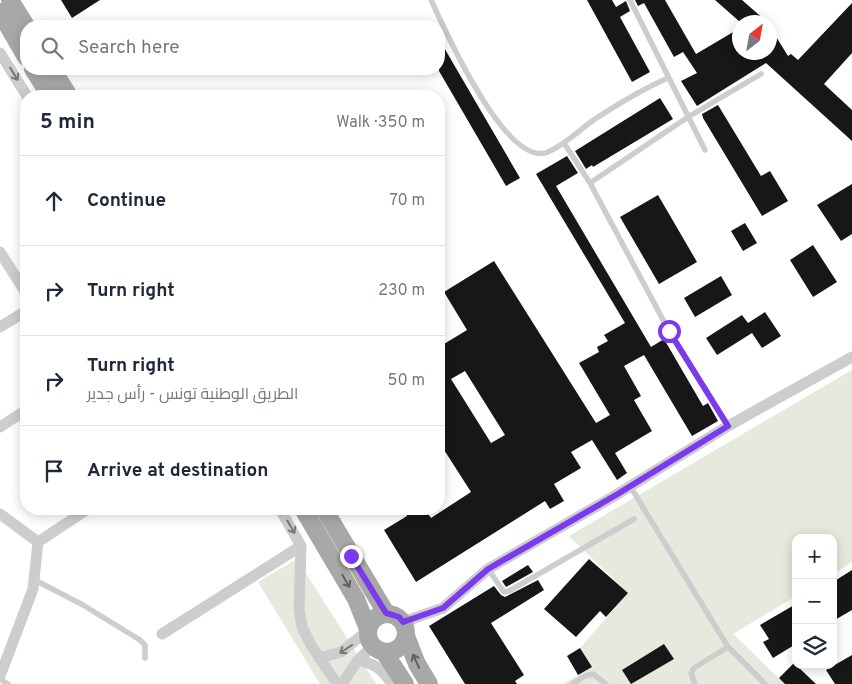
<!DOCTYPE html>
<html lang="en">
<head>
<meta charset="utf-8">
<style>
  body { margin:0; font-family:Overpass,Cairo,sans-serif; background:#f2f2f3; color:#1f2937 }
  .controls { position:absolute; right:15px; bottom:15px; display:grid; overflow:hidden; border-radius:10px; box-shadow:0 2px 12px #0003 }
  .controls button { width:45px; height:45px; display:grid; place-items:center; padding:0; border:0; border-bottom:1px solid #e0e1e3; background:#fff; color:#1f2937; font:25px sans-serif }
  .compass { position:absolute; left:732px; top:15px; width:45px; height:45px; border-radius:50%; background:#fff; box-shadow:0 2px 12px #0003; rotate:31deg }
  .stop { position:absolute; width:15px; height:15px; margin:-11px; border:4px solid #7c3aed; border-radius:50%; background:#fff }
  .stop.end { background:#7c3aed; border-color:#fff; box-shadow:0 1px 5px #0008 }
  .list { margin:0; padding:0; list-style:none }
  h2 { display:flex; justify-content:space-between; align-items:center; height:65px; margin:0; padding:0 20px; font-size:21px }
  h2 small { font-size:16px; font-weight:400; color:#747a83 }
  .list li { display:grid; grid-template-columns:32px 1fr auto; gap:15px; align-items:center; box-sizing:border-box; height:90px; padding:0 20px; border-top:1px solid #e0e1e3 }
  .list b { display:block; font-size:19px; white-space:nowrap }
  .list p { margin:0; font-size:16px; white-space:nowrap; color:#747a83 }
  .list em { font-size:16px; font-style:normal; color:#747a83 }
  .icon { flex:none; width:28px; height:28px; fill:none; stroke:currentColor; stroke-width:2; stroke-linecap:round; stroke-linejoin:round }
  .map { position:relative; flex:none; width:852px; height:684px; overflow:hidden }
  .search { position:absolute; background:#fff; box-shadow:0 2px 12px #0003; left:20px; top:20px; width:425px; height:55px; display:flex; align-items:center; gap:12px; box-sizing:border-box; padding:0 18px; border-radius:20px; color:#747a83; font-size:19px }
  .panel { position:absolute; background:#fff; box-shadow:0 2px 12px #0003; left:20px; top:90px; width:425px; height:425px; border-radius:20px }
  .map>svg:first-child { display:block }
  .green { fill:#e6e9dd }
  .building { fill:#171717; fill-rule:evenodd }
  .lines { fill:none; stroke-linecap:round; stroke-linejoin:round }
  .service { stroke:#cdcdcd; stroke-width:5.5 }
  .minor { stroke:#cdcdcd; stroke-width:11 }
  .primary { stroke:#a8a8a8; stroke-width:18 }
  .oneway { stroke:#777 }
  .oneway2 { stroke:#606060 }
  .route { stroke:#7c3aed; stroke-width:6 }
</style>
</head>
<body>
<div class="map">
<svg width="852" height="684" viewBox="0 0 852 684">
  <rect width="100%" height="100%" fill="#fff"/>
  <!-- green -->
  <path class="green" d="M852 370V562L833 574V538H796V596L733 634 785 684H563L592 667 580 648 628 593 569 536Z
    M297 559 376 684H320L258 582Z"/>
  <!-- building -->
  <path class="building" d="M61 0H100L72 18Z
    M587 0H612L616 7 626 1 630 11 620 17 650 72 632 82Z
    M635 0H665L696 54 740 28V52H770V27L788 56 791 54 798 60 852 3V53L824 84 852 110V141L766 63 697 106 681 81 697 73 683 52 674 57 644 3 638 6Z
    M715 0H742L767 22H740Z
    M439 39 520 178 506 186 439 71Z
    M660 98 673 119 593 167 592 165 586 169 575 151Z
    M718 105 761 176 770 171 788 201 762 216 703 118 702 114Z
    M567 156 578 173 556 186 651 347 664 339 703 406 708 403 718 421 692 436 644 355 624 366 641 396 634 400 652 431 615 453 627 473 617 480 592 440 571 452 581 468 554 484 564 501 550 509 545 501 416 582 384 530 407 516 403 509H425L431 518 471 492 439 442V347L467 330 444 292 494 261 596 423 610 415 579 363 599 352 597 347 608 341 604 335 625 323 536 174ZM465 371 505 435 491 443 451 379Z
    M852 184V234L841 241 817 205Z
    M658 195 697 262 659 284 620 217Z
    M745 223 757 243 743 251 731 231Z
    M813 245 837 282 813 297 790 260Z
    M721 276 732 295 695 317 684 298Z
    M765 312 781 336 762 348 752 333 717 355 706 338 742 315 748 323Z
    M589 559 628 593 606 617 600 611 576 637 544 609Z
    M528 565 533 572 506 587 502 581Z
    M852 570V610L833 621V582Z
    M538 580 544 590 491 623 524 675 515 681 517 684H465L429 626 494 586 501 595 505 597Z
    M796 604V644L773 658 763 642 769 639 760 625Z
    M664 644 674 659 631 684 622 670Z
    M580 648 592 667 578 675 567 656Z
    M852 655V684H835L826 670Z
    M795 662 796 665 816 684H785L779 678Z"/>
  <g class="lines">
    <!-- service -->
    <path class="service" d="M431 0C445 30 506 169 548 152 566 144 579 130 595 119 618 104 643 89 668 78
      M630 0 705 150
      M564 143 590 183 669 331 728 426
      M590 183 688 117 761 74
      M630 486 728 647 694 668 691 673 695 684
      M488 569 504 592 509 591 634 519
      M35 580 83 605 140 640 145 645V658
      M728 647 765 684
      M0 679 8 684
      M572 684 585 676 593 674 606 684"/>
    <!-- minor -->
    <path class="minor" d="M0 53 27 96
      M0 252 26 293
      M0 327 26 311
      M0 427 26 410
      M280 509 301 546 299 610 302 627 311 645 337 684
      M0 514 38 542
      M38 542 88 509
      M403 622 443 608 488 569 616 495 728 426 852 357
      M162 634 301 546
      M319 658 341 652 367 631
      M358 660C374 663 383 670 392 684
      M0 676 33 589 38 542
      M342 684 358 660 373 646"/>
    <!-- primary -->
    <path class="primary" d="M10 0 26 26
      M0 12 26 57
      M33 69 50 96
      M52 69 69 96
      M303 509 356 599 368 629
      M324 509 386 613
      M368 633a19 19 0 1 1 38 0a19 19 0 1 1-38 0Z
      M406 636 417 664 429 684
      M384 652 405 684"/>
  </g>
  <!-- one-way arrows -->
  <defs><path id="oneway-shaft" d="M-6 0H5M1.5-3L5.5 0L1.5 3" fill="none" stroke-width="1.6" stroke-linecap="round" stroke-linejoin="round" transform="scale(1.25)"/></defs>
  <g class="oneway">
    <use href="#oneway-shaft" transform="translate(14 74) rotate(58)"/>
    <use href="#oneway-shaft" transform="translate(291 527) rotate(60)"/>
    <use href="#oneway-shaft" transform="translate(346 649) rotate(146)"/>
  </g>
  <g class="oneway2">
    <use href="#oneway-shaft" transform="translate(346 581) rotate(60)"/>
    <use href="#oneway-shaft" transform="translate(416 661) rotate(-114)"/>
  </g>
  <g class="lines">
    <!-- route -->
    <path class="route" d="M351 556 386 613 399 617 403 622 443 608 488 569 616 495 728 426 669 331"/>
  </g>
</svg>
<div class="controls">
<button>+</button>
<button>−</button>
<button><svg class="icon" aria-label="layers" viewBox="0 0 24 24"><path d="M12 4l9 5-9 5-9-5zM3 14l9 5 9-5"/></svg></button>
</div>
<svg class="compass" viewBox="-18 -18 36 36"><path d="M0-13l5 13h-10z" fill="#e53935"/><path d="M0 13l5-13h-10z" fill="#747a83"/></svg>
<div class="stop" style="left:669px;top:331px"></div>
<div class="stop end" style="left:351px;top:556px"></div>
<div class="search"><svg class="icon" aria-label="search" viewBox="0 0 24 24"><circle cx="10" cy="10" r="6"/><path d="M15 15l6 6"/></svg>Search here</div>
<section class="panel">
<h2>5 min<small>Walk · 350 m</small></h2>
<ul class="list">
<li><svg class="icon" aria-label="ahead" viewBox="0 0 24 24"><path d="M12 20V5M6 11l6-6 6 6"/></svg><div><b>Continue</b></div><em>70 m</em></li>
<li><svg class="icon" aria-label="right" viewBox="0 0 24 24"><path d="M7 20v-9h11M14 6l5 5-5 5"/></svg><div><b>Turn right</b></div><em>230 m</em></li>
<li><svg class="icon" aria-label="right" viewBox="0 0 24 24"><path d="M7 20v-9h11M14 6l5 5-5 5"/></svg><div><b>Turn right</b><p>الطريق الوطنية تونس - رأس جدير</p></div><em>50 m</em></li>
<li><svg class="icon" aria-label="arrive" viewBox="0 0 24 24"><path d="M6 21V4h12l-3 4 3 4H6"/></svg><div><b>Arrive at destination</b></div></li>
</ul>
</section>
</div>
</body>
</html>
